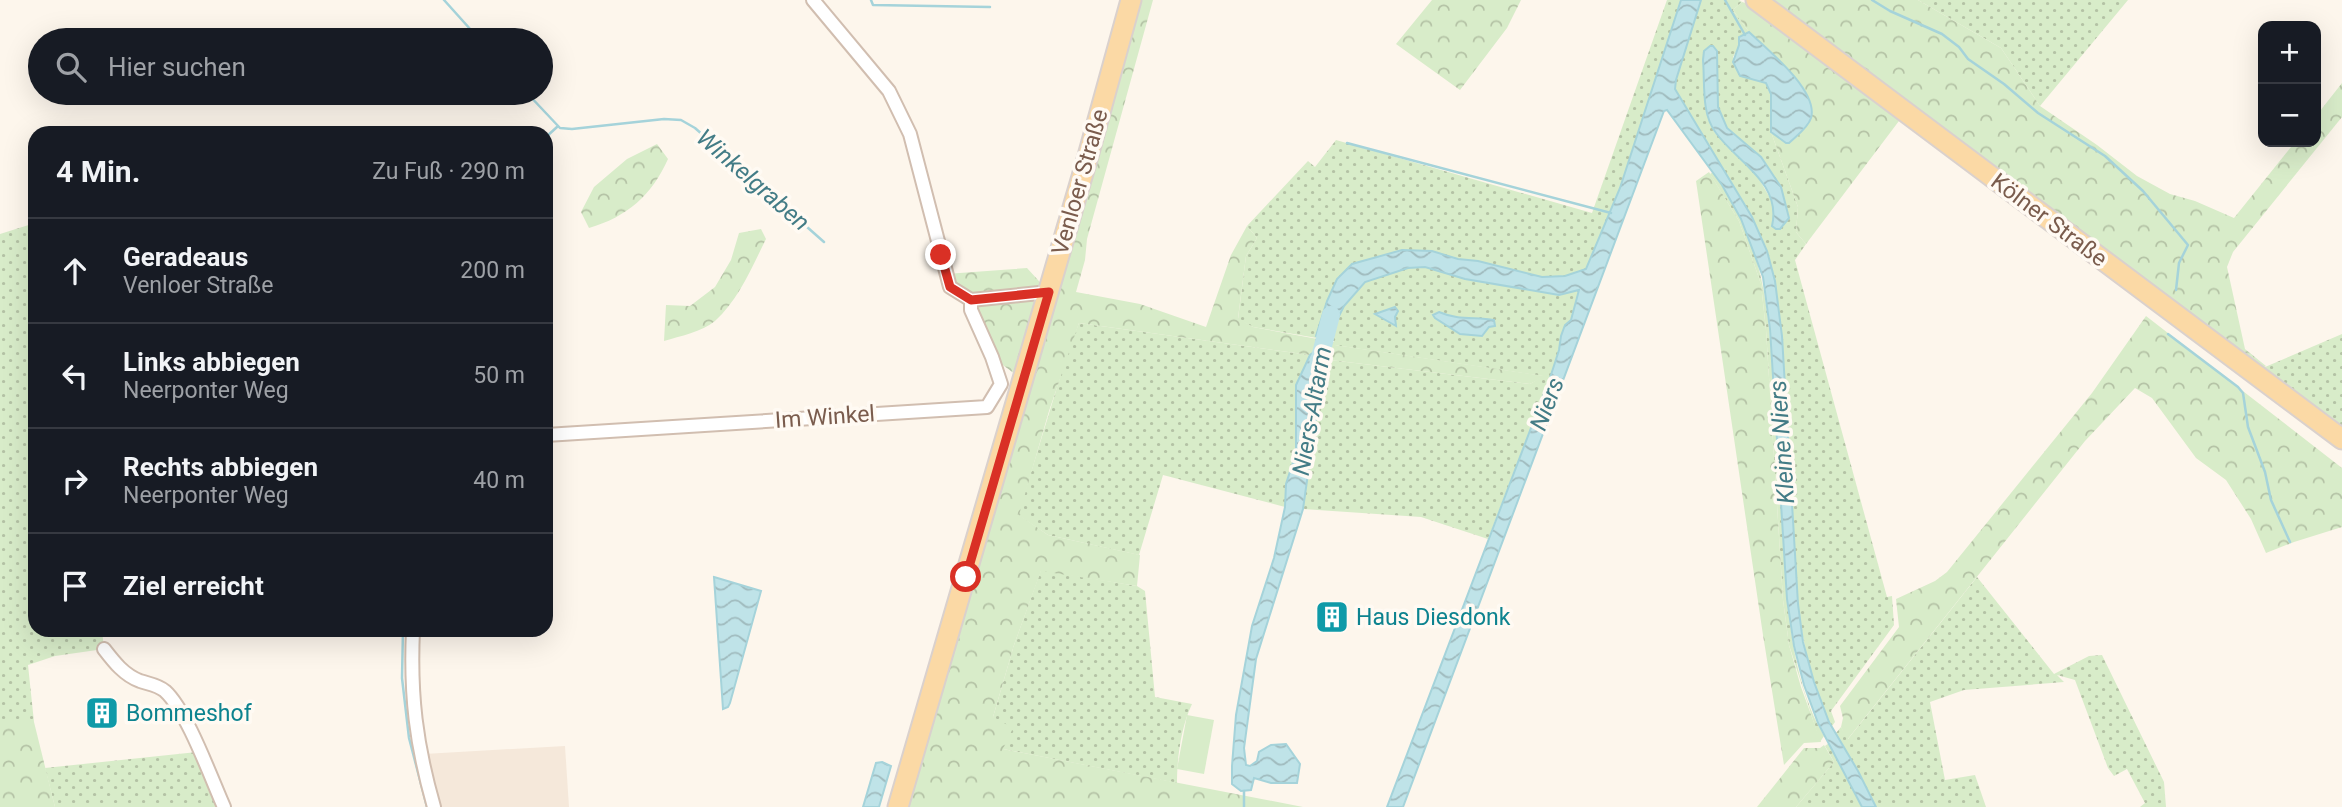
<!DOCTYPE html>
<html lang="de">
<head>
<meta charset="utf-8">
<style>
  body { margin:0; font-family:Roboto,sans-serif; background:#20242c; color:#f1f3f6 }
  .controls { position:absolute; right:21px; top:21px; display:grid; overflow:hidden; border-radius:14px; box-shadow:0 7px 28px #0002 }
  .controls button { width:63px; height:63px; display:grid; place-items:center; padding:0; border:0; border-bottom:2px solid #363941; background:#171b24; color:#f1f3f6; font:35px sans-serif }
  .stop { position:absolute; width:21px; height:21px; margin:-16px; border:5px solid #d93025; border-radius:50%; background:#fff }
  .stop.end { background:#d93025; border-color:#fff; box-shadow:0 2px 7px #0008 }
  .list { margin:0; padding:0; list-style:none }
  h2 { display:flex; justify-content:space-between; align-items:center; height:91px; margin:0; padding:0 28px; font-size:30px }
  h2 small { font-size:23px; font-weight:400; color:#9ea1a6 }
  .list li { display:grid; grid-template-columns:46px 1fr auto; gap:21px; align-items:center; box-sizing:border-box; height:105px; padding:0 28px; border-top:2px solid #363941 }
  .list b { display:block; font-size:26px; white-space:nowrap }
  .list p { margin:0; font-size:23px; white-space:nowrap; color:#9ea1a6 }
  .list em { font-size:23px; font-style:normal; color:#9ea1a6 }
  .icon { flex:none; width:38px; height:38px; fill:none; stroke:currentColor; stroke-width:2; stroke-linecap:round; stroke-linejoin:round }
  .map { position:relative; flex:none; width:2342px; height:807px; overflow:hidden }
  .search { position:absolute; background:#171b24; box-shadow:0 7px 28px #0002; left:28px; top:28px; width:525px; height:77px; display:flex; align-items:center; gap:18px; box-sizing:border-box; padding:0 24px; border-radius:38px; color:#9ea1a6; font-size:26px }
  .panel { position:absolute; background:#171b24; box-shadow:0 7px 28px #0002; left:28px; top:126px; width:525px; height:511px; border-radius:21px }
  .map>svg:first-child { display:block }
  .residential { fill:#f5e8da }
  .green { fill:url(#green-dots); fill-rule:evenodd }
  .forest { fill:url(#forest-crowns) }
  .pitch { fill:#d8ecc9 }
  .water { fill:url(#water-waves); stroke:#a5d3da; stroke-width:2 }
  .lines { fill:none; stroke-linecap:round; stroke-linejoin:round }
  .stream { stroke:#a5d3da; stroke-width:2.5 }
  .river { stroke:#bfe3e8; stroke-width:18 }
  .street-casing { stroke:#d1beb0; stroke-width:16 }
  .primary-casing { stroke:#dad1cd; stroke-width:23 }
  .street { stroke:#fff; stroke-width:12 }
  .primary { stroke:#fbd9a5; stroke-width:19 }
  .route { stroke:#d93025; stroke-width:9 }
  .labels { text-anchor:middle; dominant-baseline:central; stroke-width:7; stroke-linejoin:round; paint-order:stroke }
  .street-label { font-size:23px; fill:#7a5c4d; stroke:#fffaf3 }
  .culture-label { font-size:23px; fill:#0d838f; stroke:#fffaf3; text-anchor:start }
  .water-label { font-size:24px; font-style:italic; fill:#437c86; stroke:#fffaf3 }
</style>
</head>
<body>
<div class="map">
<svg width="2342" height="807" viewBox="0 0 2342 807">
  <defs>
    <pattern id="green-dots" width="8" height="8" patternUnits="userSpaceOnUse" patternTransform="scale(1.75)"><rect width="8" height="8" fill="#d8ecc9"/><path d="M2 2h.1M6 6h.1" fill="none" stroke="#b4c2a5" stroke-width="1.8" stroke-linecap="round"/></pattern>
    <pattern id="forest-crowns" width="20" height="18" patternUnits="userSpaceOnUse" patternTransform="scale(1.75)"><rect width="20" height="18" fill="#d8ecc9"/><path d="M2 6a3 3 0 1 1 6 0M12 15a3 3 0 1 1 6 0" fill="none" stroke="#b4c2a5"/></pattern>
    <pattern id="water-waves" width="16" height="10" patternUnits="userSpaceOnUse" patternTransform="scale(1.75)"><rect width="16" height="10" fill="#bfe3e8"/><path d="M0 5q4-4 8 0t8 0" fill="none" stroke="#a0bbbe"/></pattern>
  </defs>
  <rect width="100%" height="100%" fill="#fdf6ec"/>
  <!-- residential -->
  <path class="residential" d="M565 746 569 807H437L424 754Z"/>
  <!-- green -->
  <path class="green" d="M1667 0H1681L1620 188 1586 269 1565 276 1542 277 1478 261 1458 259 1432 251 1352 264 1322 319 1316 336 1328 338 1344 306 1365 282 1408 268 1425 267 1465 279 1559 295 1580 290 1571 320 1565 325 1561 336 1559 350 1550 378 1488 539 1421 517 1303 509 1320 389 1330 360 1530 384 1543 376 1334 345V341L1253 327 1238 319 1246 256 1257 238 1247 226 1308 161 1315 167 1336 140 1592 213ZM1439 312C1458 320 1475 316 1494 321L1475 336 1460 333 1435 318 1434 315Z
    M1701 0H1739L1742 2 1733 10 1749 32 1745 35 1733 57 1740 76 1766 83 1771 94V132L1798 207 1796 232 1806 244 1795 260 1887 597 1892 596 1894 625 1831 711 1835 722 1832 726C1811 690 1804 645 1798 604L1782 336 1775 281 1767 251 1675 89 1676 80ZM1704 51H1717L1718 107 1727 128 1761 157 1789 218 1774 217 1773 203 1755 172 1715 133 1707 112Z
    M1918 0H2128L2040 106 2001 48Z
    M1713 172C1769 248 1769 321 1775 411 1778 462 1781 514 1785 565 1788 621 1795 687 1824 736L1820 742 1789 645 1783 600 1766 330 1761 284 1739 221 1710 174Z
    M35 223V630H102L104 649 55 656 28 665 34 722H0V234Z
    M1079 323 1310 355 1296 385V453L1286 484 1285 507 1163 475 1139 555 1048 535 1018 515 1069 348Z
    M2342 334V431L2258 370Z
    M1041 570 1137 586 1145 591 1155 697 1192 704C1181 727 1177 758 1177 783L1003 749 993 717 1014 645Z
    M1977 577 2054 674 2089 656 2102 655 2164 782 2166 807H2140L2145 803 2127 769 2114 776 2108 768 2075 680 2057 675 2064 682 1964 690 1930 702 1945 780 1975 775 1986 807H1876L1836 733 1841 727 1848 739Z
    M1829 743 1862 807H1796L1834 762 1825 746Z
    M197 752 222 807H55L45 768Z"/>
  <!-- forest -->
  <path class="forest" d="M1132 0H1153L1087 239 1085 260 1076 292 1140 304 1206 327 1231 255 1247 226 1257 238 1246 256 1238 318 1253 327 1334 342 1335 345 1545 376 1530 384 1330 360 1326 352 1317 350 1310 355 1079 323 1049 411 1019 515 1048 535 1140 555 1137 586 1041 571 1014 645 993 717 1013 728 1003 749 1303 807H904Z
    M1432 0H1521L1507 28 1460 90 1396 44Z
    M1771 0H1918L2001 48 2040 106 2097 145 2137 176 2170 194 2195 201 2234 218 2295 142H2316V116L2342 83V117L2233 252 2227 267 2245 349 2266 366 2258 370Z
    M1742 2 1752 5 1902 117 1806 244 1796 232 1798 207 1771 132 1786 143 1795 78 1749 32 1733 10Z
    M657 144 668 159C652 195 627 217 589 228L581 212 594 187 627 159Z
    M1709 172 1739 221 1761 284 1766 330 1783 600 1789 645 1801 687 1821 742 1804 743 1784 765 1763 635 1696 181Z
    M761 229 766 239C752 267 739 299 715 321 702 332 680 336 664 341L666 305 690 306 715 287 731 260 739 233Z
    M1027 268 1049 292 1023 380 992 357 971 310 946 274Z
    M2146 316 2342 468V527L2294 542 2266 553 2251 519 2226 480 2196 458 2152 398 2135 388 2085 441 1847 740 1841 727 1843 718 1840 706 1899 627 1896 599 1935 581 1947 572 2092 393Z
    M0 722H34L55 807H0Z
    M1824 745 1834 762 1796 807H1757L1804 748H1820Z"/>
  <!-- pitch -->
  <path class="pitch" d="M1187 715 1214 720 1204 774 1177 769Z"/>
  <!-- water -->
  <path class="water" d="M1681 0H1701L1676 80 1675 89 1752 217 1767 251 1775 281 1782 336 1798 604 1803 642 1814 682 1829 722 1858 771 1876 807H1862L1818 723 1804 685 1794 646 1787 599 1770 329 1763 277 1741 219 1722 185 1667 110 1664 111 1403 807H1387L1550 378 1559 350 1561 336 1565 325 1571 320 1579 290 1559 295 1465 279 1425 267 1408 268 1365 282 1344 306 1328 338 1316 336 1327 301 1337 279 1352 264 1402 250 1432 251 1458 259 1478 261 1542 277 1565 276 1586 269 1620 188Z
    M1749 32C1767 49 1819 91 1811 118 1808 128 1796 136 1789 143H1786L1771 132V94L1766 83 1740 76 1733 62 1739 45V37Z
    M1710 46H1713L1717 51 1718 107 1727 128 1761 157 1781 187 1789 218 1780 229H1776L1772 226C1782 183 1737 162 1716 133 1701 114 1705 83 1703 60L1704 51Z
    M1395 307 1398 311 1395 317 1396 326 1375 314Z
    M1439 312C1457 320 1475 317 1494 320L1495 326 1489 327 1482 336 1460 334 1435 318 1433 315Z
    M1317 350 1326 352 1330 360 1320 389 1303 509 1256 659 1244 748 1246 765 1250 766 1257 761 1259 752 1271 745 1286 744 1300 764 1297 783H1271L1254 778 1251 790 1241 791 1232 784V766L1236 715 1252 626 1274 558 1285 507 1286 484 1296 453V385L1310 355Z
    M714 577 761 591 730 703 728 707 723 709Z
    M882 762 891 766 879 807H863L876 763Z"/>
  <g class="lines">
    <!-- stream -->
    <path class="stream" d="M444 0 480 40
      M871 0 873 5 990 7
      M1725 0 1745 35
      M1872 0 1890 11 1942 34 1959 47 1968 59 2004 84 2038 113 2105 156 2143 191 2188 245 2179 263 2176 290
      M527 93 560 128 572 129 664 119 681 120 695 128 824 242
      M546 137 557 127
      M1347 143 1611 213
      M2168 334 2238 387 2243 393 2248 427 2265 472 2271 500 2290 542
      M403 630 402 678 409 738 427 807
      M1244 807V791"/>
    <!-- river -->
    <path class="river" d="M1316 373 1331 315"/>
    <defs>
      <path id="street" d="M813 0 889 91 910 134 950 287 971 300 1049 292
        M546 435 987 407 1001 384 992 357 971 310V300
        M413 630C410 695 416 744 434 807
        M104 649C114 662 124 675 140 681 149 684 158 685 165 691 187 711 211 778 224 807"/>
      <path id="primary" d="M1756 0 2342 439
        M898 807 1088 156 1131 0"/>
    </defs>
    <!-- street casing -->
    <use href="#street" class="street-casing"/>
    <!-- primary casing -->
    <use href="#primary" class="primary-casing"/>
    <!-- street -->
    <use href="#street" class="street"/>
    <!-- primary -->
    <use href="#primary" class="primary"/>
  </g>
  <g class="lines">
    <!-- route -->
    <path class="route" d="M941 255 950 287 971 300 1049 292 966 577"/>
  </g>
  <!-- icons -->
  <defs>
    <symbol id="building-square" viewBox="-11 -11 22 22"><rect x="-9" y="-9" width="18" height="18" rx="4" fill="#0f9aa8" stroke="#fffaf3"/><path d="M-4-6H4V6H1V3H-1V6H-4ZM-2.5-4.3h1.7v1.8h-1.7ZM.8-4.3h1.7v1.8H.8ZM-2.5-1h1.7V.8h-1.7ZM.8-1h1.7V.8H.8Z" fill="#fff"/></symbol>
  </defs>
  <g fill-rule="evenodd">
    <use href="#building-square" x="1313" y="598" width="38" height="38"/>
    <use href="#building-square" x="83" y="694" width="38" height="38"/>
  </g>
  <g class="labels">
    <!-- street labels -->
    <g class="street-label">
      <text transform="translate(1080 182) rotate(-74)">Venloer Straße</text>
      <text transform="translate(2049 220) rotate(37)">Kölner Straße</text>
      <text transform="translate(825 417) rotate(-4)">Im Winkel</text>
    </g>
    <!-- culture labels -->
    <g class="culture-label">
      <text x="1356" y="617">Haus Diesdonk</text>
      <text x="126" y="713">Bommeshof</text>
    </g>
    <!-- water labels -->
    <g class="water-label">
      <text transform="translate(753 180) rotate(41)">Winkelgraben</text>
      <text transform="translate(1547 404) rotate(-69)">Niers</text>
      <text transform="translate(1312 411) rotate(-80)">Niers-Altarm</text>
      <text transform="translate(1782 442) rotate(-94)">Kleine Niers</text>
    </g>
  </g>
</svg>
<div class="controls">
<button>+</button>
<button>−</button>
</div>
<div class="stop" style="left:966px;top:577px"></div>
<div class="stop end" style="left:941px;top:255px"></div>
<div class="search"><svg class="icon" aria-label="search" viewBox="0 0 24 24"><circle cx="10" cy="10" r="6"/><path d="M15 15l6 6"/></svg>Hier suchen</div>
<section class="panel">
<h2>4 Min.<small>Zu Fuß · 290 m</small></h2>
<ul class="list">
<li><svg class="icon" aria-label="ahead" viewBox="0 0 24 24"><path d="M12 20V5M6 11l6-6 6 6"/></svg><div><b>Geradeaus</b><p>Venloer Straße</p></div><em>200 m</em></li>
<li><svg class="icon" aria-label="left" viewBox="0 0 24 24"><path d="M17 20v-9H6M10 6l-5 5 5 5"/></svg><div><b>Links abbiegen</b><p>Neerponter Weg</p></div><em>50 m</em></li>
<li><svg class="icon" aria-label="right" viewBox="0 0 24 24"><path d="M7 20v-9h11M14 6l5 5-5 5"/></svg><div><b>Rechts abbiegen</b><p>Neerponter Weg</p></div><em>40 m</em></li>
<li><svg class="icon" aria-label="arrive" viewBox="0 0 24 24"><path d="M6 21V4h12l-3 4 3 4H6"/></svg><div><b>Ziel erreicht</b></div></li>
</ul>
</section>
</div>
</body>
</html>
